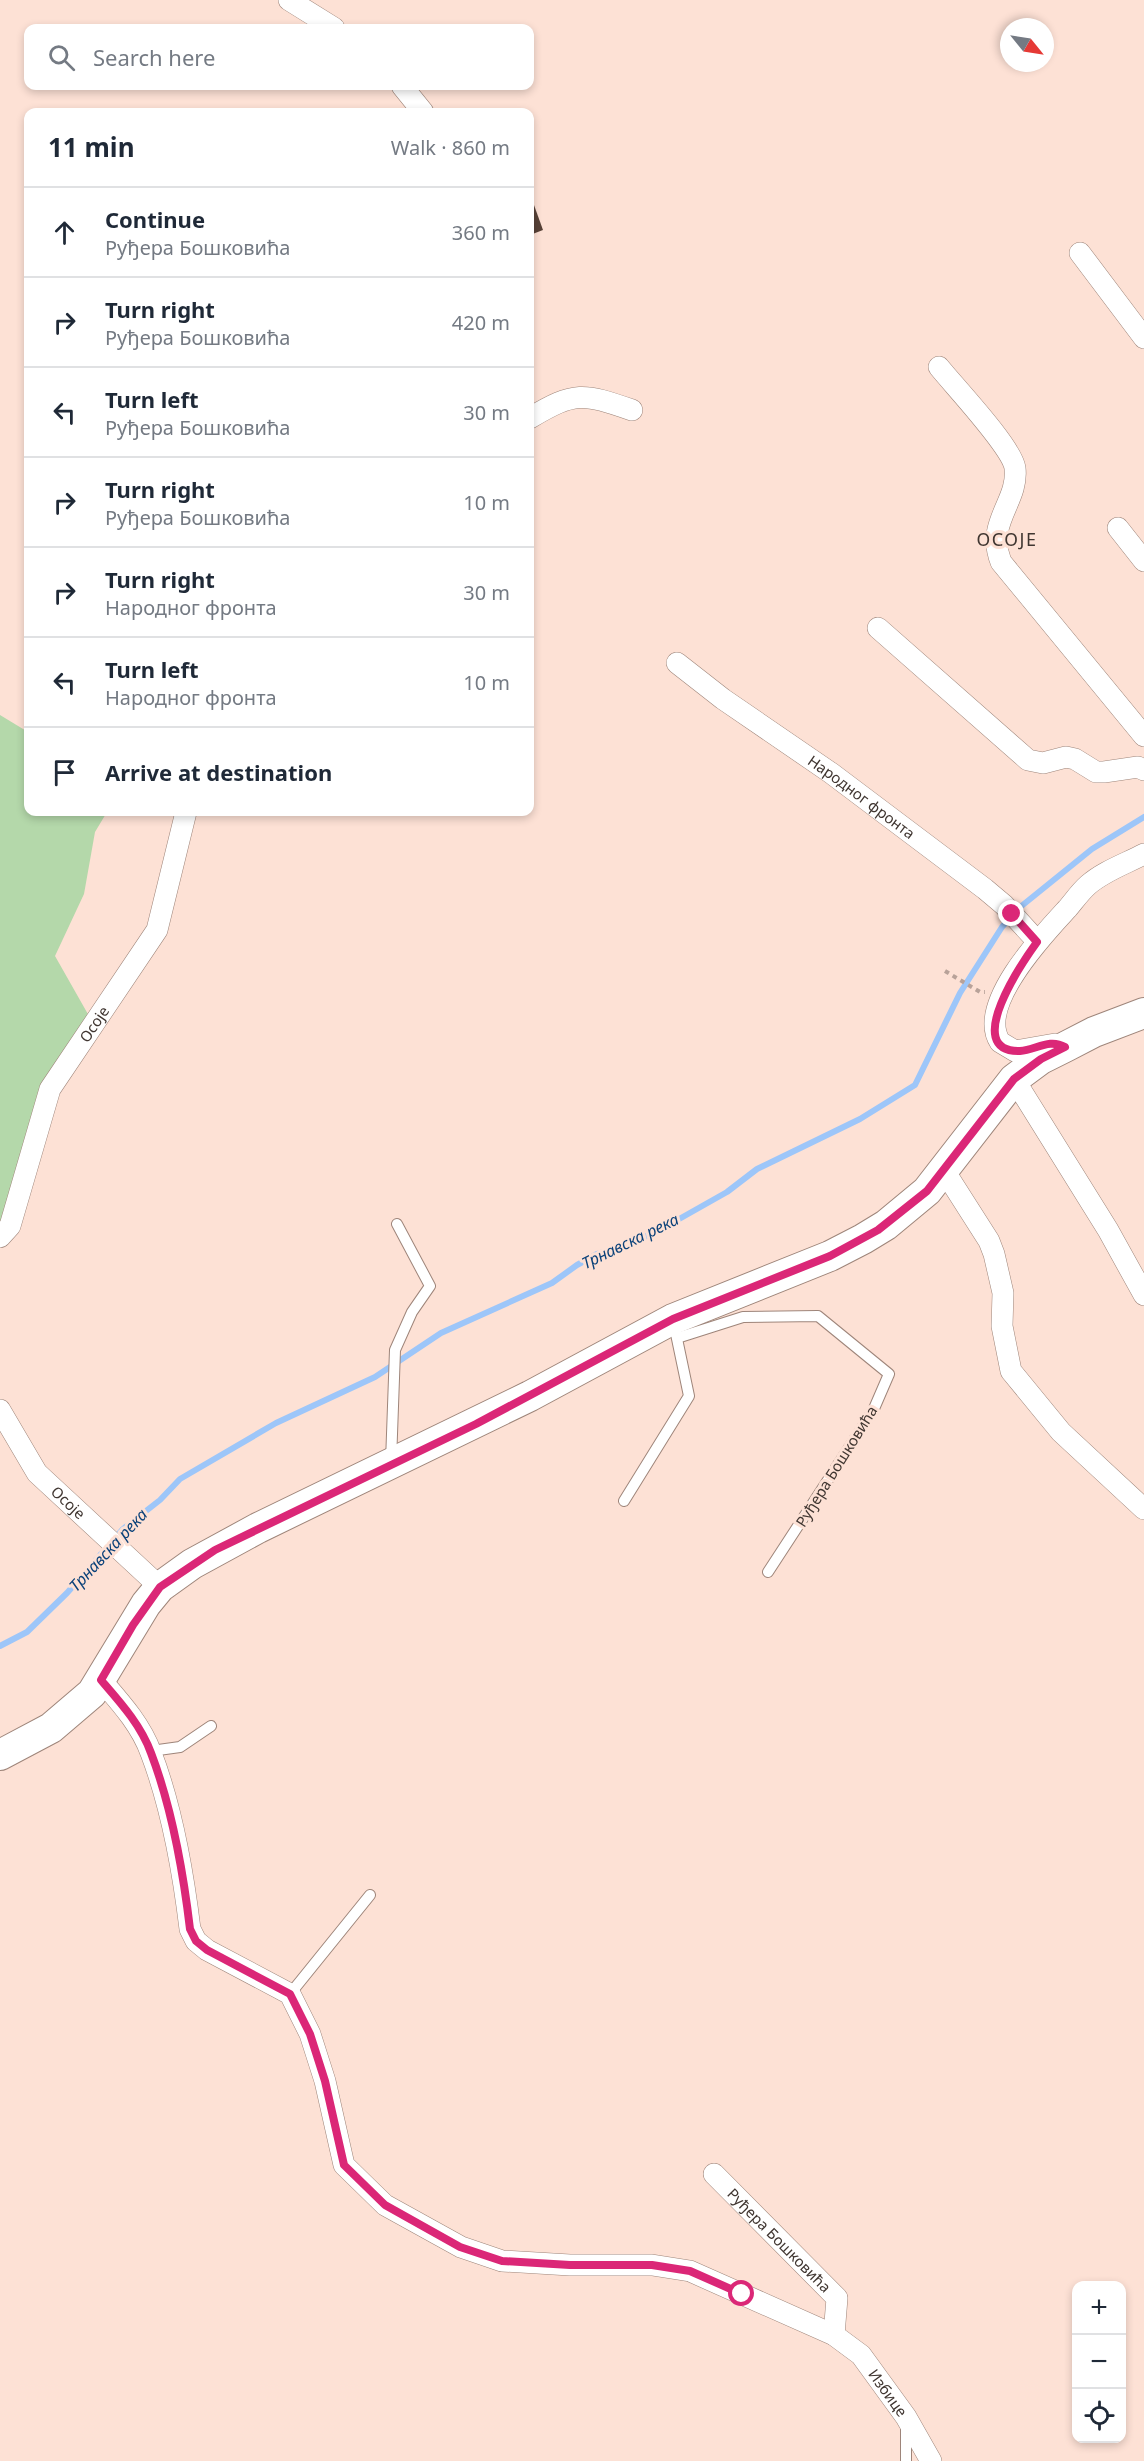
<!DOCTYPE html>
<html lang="en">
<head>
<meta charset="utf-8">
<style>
  body { margin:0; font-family:"Noto Sans",sans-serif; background:#f2f2f3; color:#1f2937 }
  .controls { position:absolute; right:18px; bottom:18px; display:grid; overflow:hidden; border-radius:12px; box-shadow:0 3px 9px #0003 }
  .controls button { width:54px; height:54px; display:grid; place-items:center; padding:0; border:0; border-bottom:2px solid #e0e1e3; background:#fff; color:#1f2937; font:30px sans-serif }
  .compass { position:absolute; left:1000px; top:18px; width:54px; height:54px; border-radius:50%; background:#fff; box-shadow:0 3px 9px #0003; rotate:120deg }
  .stop { position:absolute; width:18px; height:18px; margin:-14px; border:4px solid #db2777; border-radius:50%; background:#fff }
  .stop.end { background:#db2777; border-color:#fff; box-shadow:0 2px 6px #0008 }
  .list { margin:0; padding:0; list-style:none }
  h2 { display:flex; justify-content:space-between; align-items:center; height:78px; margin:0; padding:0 24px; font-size:26px }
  h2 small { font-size:20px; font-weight:400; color:#747a83 }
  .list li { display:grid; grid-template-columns:39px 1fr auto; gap:18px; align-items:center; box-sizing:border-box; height:90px; padding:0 24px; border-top:2px solid #e0e1e3 }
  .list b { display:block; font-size:22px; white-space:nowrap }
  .list p { margin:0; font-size:20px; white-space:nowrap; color:#747a83 }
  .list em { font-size:20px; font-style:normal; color:#747a83 }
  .icon { flex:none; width:33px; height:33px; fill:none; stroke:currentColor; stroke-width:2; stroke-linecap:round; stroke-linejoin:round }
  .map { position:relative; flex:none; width:1144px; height:2461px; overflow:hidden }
  .search { position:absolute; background:#fff; box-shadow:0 3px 9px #0003; left:24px; top:24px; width:510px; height:66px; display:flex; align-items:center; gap:15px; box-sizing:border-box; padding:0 21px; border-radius:12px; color:#747a83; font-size:22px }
  .panel { position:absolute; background:#fff; box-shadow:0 3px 9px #0003; left:24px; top:108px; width:510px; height:708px; border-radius:12px }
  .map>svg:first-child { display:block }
  .green { fill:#b4d8aa }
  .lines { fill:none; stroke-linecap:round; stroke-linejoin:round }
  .stream { stroke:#9dc6f9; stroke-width:6 }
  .building { fill:#574137 }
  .service-casing { stroke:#9e857a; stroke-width:12 }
  .minor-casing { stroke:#9e857a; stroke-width:22 }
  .secondary-casing { stroke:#9e857a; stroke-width:32 }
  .path { stroke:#b8a299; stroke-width:4; stroke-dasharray:4.5 4.5; stroke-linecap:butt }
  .service { stroke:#fff; stroke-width:10 }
  .minor { stroke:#fff; stroke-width:21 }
  .secondary { stroke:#fff; stroke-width:30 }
  .route { stroke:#db2777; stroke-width:8 }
  .labels { text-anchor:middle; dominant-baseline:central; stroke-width:6; stroke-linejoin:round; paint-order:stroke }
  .street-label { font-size:15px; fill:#403631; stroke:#fde1d5 }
  .water-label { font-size:16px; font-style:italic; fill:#0a4179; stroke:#fde1d5 }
  .quarter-label { font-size:18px; letter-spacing:1.5px; fill:#403631; stroke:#fde1d5 }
</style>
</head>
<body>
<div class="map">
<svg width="1144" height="2461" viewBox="0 0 1144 2461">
  <rect width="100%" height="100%" fill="#fde1d5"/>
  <!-- green -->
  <path class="green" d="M0 715 28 732V812H107L95 832 84 894 55 956 93 1023 50 1089 0 1237Z"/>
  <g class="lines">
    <!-- stream -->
    <path class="stream" d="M0 1646 27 1632 67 1593 123 1529 160 1500 180 1479 276 1423 375 1377 441 1333 552 1283 577 1265 597 1254 626 1246 665 1227 727 1192 757 1169 860 1119 915 1085 960 993 1002 927 1019 908 1092 849 1144 817"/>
  </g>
  <!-- building -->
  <path class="building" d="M530 194 543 230 530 235Z"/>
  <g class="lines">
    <defs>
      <path id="service" d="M677 1338 743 1317 818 1316 889 1374 873 1411 768 1572
        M391 1462 395 1350 412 1312 430 1286 397 1224
        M624 1501 689 1396 676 1334
        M151 1751 180 1747 211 1726
        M290 1994 370 1895
        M906 2461V2426"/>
      <g id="minor">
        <path d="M289 0 334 28"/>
        <path d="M402 86 423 112"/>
        <path d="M1080 253 1144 338"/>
        <path d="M939 367C955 387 1012 447 1015 468 1019 502 985 522 1001 562L1144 736"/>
        <path d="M530 418C575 391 583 393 632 410"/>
        <path d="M1118 528 1144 561"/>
        <path d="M878 628 1028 760 1043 763 1066 757 1075 759 1096 772H1104L1138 767 1144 770"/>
        <path id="s1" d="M677 663 723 699 831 773 985 889 1004 905 1037 941"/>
        <path d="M1055 1044 1015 1051 1000 1042C976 1005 1044 934 1067 909 1074 901 1080 892 1088 885 1104 871 1125 864 1144 854"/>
        <path d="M1014 1079 1108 1230 1144 1295"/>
        <path d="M945 1172 989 1241 994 1254 1003 1293 1002 1326 1011 1371 1061 1432 1144 1509"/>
        <path id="s2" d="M0 1237 10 1226 50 1089 157 930 186 812"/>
        <path id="s3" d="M0 1410 37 1473 160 1587"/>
        <path id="s4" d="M101 1680C120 1702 141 1725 151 1753 172 1808 183 1871 190 1929L196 1941 207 1950 290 1994 310 2034 325 2081 344 2165 385 2205 461 2247 502 2261 570 2265H652L690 2271 834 2335 861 2355 906 2417 931 2461"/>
        <path id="s5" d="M714 2174 837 2298 834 2335"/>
      </g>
      <path id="secondary" d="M0 1755 51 1728 92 1693 146 1604 160 1587 192 1564 258 1528 530 1396 673 1319 830 1256 863 1239 886 1225 927 1191 1014 1079 1041 1059 1065 1047 1094 1032 1144 1013"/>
    </defs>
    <!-- service casing -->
    <use href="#service" class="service-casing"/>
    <!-- minor casing -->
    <use href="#minor" class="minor-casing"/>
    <!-- secondary casing -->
    <use href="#secondary" class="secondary-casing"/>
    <!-- path -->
    <path class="path" d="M945 971 980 992H985"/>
    <!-- service -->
    <use href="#service" class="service"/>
    <!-- minor -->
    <use href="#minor" class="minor"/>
    <!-- secondary -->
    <use href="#secondary" class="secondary"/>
  </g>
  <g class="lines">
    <!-- route -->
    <path class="route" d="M742 2294 690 2271 652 2265H570L502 2261 460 2247 385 2205 344 2165 325 2081 310 2034 290 1994 207 1950 196 1941 190 1929C183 1870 172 1808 151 1753 141 1725 120 1702 101 1680L133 1625 160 1587 215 1550 476 1424 673 1319 830 1256 878 1230 927 1191 1014 1079 1041 1059 1065 1047C1049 1038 1036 1050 1020 1051 960 1052 1024 960 1037 942L1012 914"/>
  </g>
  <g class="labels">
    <!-- street labels -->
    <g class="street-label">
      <text stroke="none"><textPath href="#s1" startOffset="228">Народног фронта</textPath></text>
      <text stroke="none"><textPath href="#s2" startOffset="236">Осоје</textPath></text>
      <text transform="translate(836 1466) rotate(-58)">Руђера Бошковића</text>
      <text stroke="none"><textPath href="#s3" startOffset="116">Осоје</textPath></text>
      <text stroke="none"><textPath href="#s5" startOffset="93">Руђера Бошковића</textPath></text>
      <text stroke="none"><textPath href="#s4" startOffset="1185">Избице</textPath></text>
    </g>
    <!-- water labels -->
    <g class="water-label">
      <text transform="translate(630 1241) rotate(-26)">Трнавска река</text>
      <text transform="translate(108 1550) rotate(-47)">Трнавска река</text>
    </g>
    <!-- quarter labels -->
    <g class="quarter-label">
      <text x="1007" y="539">ОСОЈЕ</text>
    </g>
  </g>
</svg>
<div class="controls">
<button>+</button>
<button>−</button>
<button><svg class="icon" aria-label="locate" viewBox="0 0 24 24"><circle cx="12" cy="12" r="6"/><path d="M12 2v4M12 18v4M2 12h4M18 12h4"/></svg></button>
</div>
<svg class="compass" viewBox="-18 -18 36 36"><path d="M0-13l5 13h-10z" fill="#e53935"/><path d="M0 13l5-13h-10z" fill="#747a83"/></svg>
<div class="stop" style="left:742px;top:2294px"></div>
<div class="stop end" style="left:1012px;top:914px"></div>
<div class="search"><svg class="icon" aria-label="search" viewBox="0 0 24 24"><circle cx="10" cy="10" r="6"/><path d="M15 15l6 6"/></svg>Search here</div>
<section class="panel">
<h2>11 min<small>Walk · 860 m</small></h2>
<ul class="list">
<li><svg class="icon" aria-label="ahead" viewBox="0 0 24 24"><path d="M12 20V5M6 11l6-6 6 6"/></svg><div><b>Continue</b><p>Руђера Бошковића</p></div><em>360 m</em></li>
<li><svg class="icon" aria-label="right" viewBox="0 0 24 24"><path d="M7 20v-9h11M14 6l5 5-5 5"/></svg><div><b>Turn right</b><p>Руђера Бошковића</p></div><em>420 m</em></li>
<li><svg class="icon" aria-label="left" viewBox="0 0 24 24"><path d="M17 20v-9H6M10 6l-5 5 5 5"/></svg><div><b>Turn left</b><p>Руђера Бошковића</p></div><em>30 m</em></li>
<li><svg class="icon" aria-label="right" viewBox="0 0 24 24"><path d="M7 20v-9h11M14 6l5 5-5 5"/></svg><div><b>Turn right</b><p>Руђера Бошковића</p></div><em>10 m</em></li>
<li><svg class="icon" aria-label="right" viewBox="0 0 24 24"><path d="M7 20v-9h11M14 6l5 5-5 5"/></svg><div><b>Turn right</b><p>Народног фронта</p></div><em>30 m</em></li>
<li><svg class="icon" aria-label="left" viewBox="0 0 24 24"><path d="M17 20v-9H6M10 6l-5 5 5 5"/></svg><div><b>Turn left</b><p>Народног фронта</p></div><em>10 m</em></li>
<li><svg class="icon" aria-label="arrive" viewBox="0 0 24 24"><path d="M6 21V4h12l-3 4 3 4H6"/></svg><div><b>Arrive at destination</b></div></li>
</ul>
</section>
</div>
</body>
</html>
